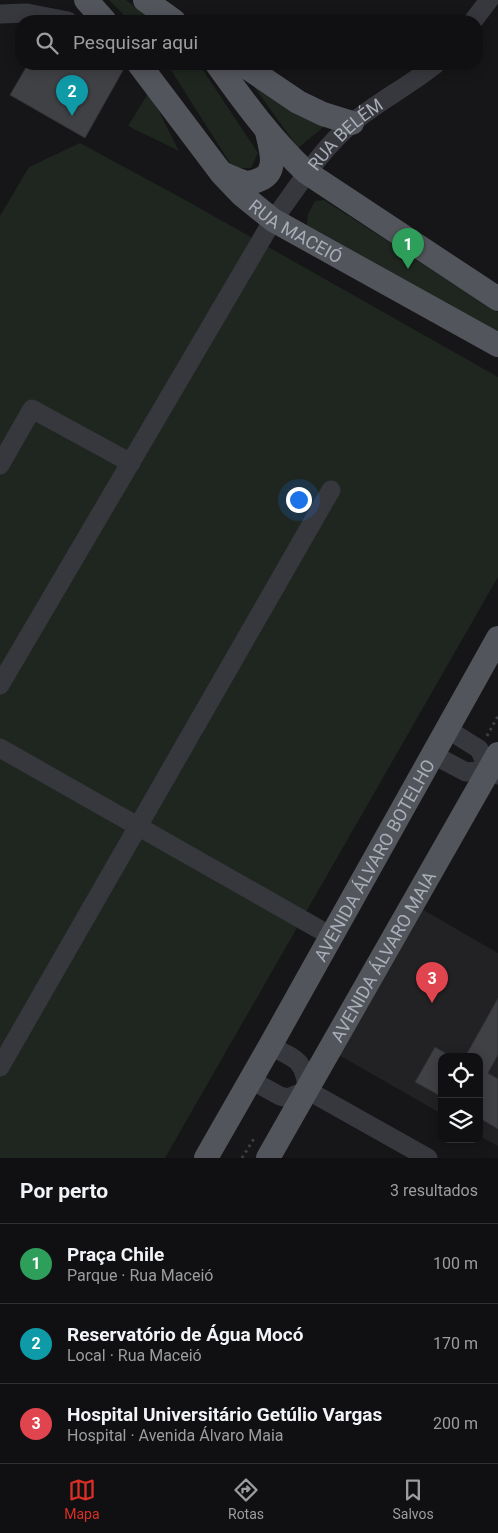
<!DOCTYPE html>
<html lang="pt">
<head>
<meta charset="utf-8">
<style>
  body { margin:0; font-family:Roboto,sans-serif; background:#1e1e20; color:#f1f3f6 }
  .controls { position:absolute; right:15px; bottom:15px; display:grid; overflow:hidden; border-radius:10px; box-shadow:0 2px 12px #0003 }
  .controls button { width:45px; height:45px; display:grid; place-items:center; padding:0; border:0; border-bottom:1px solid #303032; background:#101012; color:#f1f3f6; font:25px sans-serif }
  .you { position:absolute; left:298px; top:499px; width:18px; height:18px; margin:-12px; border:4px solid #fff; border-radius:50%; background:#1a73e8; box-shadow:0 0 0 8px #1a73e833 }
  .badge { display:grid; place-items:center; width:32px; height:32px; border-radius:50%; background:#d93025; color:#fff; font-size:16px; font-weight:700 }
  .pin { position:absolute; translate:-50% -41px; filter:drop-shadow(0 1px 2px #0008) }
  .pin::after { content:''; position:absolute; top:26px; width:18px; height:15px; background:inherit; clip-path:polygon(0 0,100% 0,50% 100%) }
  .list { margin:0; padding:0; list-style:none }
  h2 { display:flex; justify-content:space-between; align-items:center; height:65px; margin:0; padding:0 20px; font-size:21px }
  h2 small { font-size:16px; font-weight:400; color:#9c9d9f }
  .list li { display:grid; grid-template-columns:32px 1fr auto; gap:15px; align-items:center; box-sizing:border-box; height:80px; padding:0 20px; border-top:1px solid #303032 }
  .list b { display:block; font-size:19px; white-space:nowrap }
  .list p { margin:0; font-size:16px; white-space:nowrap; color:#9c9d9f }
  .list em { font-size:16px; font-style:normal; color:#9c9d9f }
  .icon { flex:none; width:28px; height:28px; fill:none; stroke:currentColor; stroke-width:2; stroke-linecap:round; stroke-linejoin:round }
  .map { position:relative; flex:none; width:498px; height:1158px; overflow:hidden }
  .search { position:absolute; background:#101012; box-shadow:0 2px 12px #0003; left:15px; right:15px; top:15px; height:55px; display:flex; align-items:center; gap:12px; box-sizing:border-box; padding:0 18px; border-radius:20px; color:#9c9d9f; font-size:19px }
  .sheet { height:305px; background:#101012 }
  nav { display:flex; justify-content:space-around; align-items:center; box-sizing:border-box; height:70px; border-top:1px solid #303032; background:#101012; font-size:14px; color:#9c9d9f }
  nav a { display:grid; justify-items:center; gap:2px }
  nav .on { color:#d93025 }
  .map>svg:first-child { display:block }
  .built { fill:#222225 }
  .green { fill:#1e261f }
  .building { fill:#404145; stroke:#303034 }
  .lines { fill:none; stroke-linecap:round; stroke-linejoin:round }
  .path { stroke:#3d3f44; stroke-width:3; stroke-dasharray:2.5 4; stroke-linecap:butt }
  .minor { stroke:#37383d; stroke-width:19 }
  .major { stroke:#53555c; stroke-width:24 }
  .labels { text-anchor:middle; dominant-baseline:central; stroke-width:4; stroke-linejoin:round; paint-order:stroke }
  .street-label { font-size:18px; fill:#a8adb8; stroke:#111113 }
</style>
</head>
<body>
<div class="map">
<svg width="498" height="1158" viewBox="0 0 498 1158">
  <rect width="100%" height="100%" fill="#161618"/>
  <!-- built -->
  <path class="built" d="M420 908 498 953V1146L479 1136V1057H442V1114L337 1054Z"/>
  <!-- green -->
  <path class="green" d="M109 0H126L153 21H130Z
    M167 64H199L258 153 251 168H239L230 163Z
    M245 74 327 124 298 148Z
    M149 92 179 151 128 126Z
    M80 143 187 201 498 377V577L165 1158H0V216L29 167Z
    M324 200 498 312V332L307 225 308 214 315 201Z"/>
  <!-- building -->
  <path class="building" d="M28 64H124L126 65 85 138 10 95Z
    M498 998V1055L488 1073 498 1079V1129L479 1118V1057H465Z
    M435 1047 452 1057H442V1097L415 1082Z"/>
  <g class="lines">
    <!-- path -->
    <path class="path" d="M487 736 498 716
      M242 1158 255 1137"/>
    <!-- minor -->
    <g class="minor">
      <path d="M0 14 27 13 68 21"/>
      <path d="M473 21 489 0"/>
      <path d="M0 465 32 409 131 463"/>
      <path id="s1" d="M0 685 273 220C298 187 319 152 351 124 377 102 409 86 436 64"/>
      <path d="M447 729 479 749 489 770 498 775"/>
      <path d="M0 748 331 936"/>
      <path d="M432 754 466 772 489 770"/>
      <path d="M270 1046C295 1059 305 1059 307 1090"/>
      <path d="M0 1067 331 490"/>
      <path d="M251 1080 280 1096 288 1098 307 1090"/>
      <path d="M307 1090 428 1158"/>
    </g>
    <!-- major -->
    <g class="major">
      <path d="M86 0 105 21"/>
      <path d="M145 0 174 21"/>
      <path id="s2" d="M139 64 222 174 242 195 273 220 498 345"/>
      <path d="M217 64C244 102 272 140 306 172L498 299"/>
      <path d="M242 64 298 102 323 114 352 123"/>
      <path d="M224 174C231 177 239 181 246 183 252 183 257 181 261 179 279 171 270 146 267 132"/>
      <path id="s3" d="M206 1158 270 1046 498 638"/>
      <path id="s4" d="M268 1158 498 754"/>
    </g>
  </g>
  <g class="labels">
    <!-- street labels -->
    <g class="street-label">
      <text stroke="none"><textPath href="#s1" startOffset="652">RUA BELÉM</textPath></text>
      <text stroke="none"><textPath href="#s2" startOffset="232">RUA MACEIÓ</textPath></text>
      <text stroke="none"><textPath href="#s3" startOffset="342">AVENIDA ÁLVARO BOTELHO</textPath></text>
      <text stroke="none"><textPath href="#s4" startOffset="232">AVENIDA ÁLVARO MAIA</textPath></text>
    </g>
  </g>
</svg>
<div class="controls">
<button><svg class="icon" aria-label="locate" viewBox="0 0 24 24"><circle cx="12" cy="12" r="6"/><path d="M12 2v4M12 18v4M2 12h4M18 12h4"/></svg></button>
<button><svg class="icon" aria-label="layers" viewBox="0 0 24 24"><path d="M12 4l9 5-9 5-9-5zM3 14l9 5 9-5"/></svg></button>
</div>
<div class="you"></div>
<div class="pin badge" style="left:408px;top:269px;background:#2e9e5b">1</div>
<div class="pin badge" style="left:72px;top:116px;background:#0f9aa8">2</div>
<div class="pin badge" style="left:432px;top:1003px;background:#e0444e">3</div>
<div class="search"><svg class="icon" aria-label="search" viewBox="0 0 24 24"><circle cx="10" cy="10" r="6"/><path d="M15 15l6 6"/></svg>Pesquisar aqui</div>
</div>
<section class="sheet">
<h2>Por perto<small>3 resultados</small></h2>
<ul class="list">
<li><span class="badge" style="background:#2e9e5b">1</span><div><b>Praça Chile</b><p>Parque · Rua Maceió</p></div><em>100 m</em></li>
<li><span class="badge" style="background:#0f9aa8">2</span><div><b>Reservatório de Água Mocó</b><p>Local · Rua Maceió</p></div><em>170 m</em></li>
<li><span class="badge" style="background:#e0444e">3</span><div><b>Hospital Universitário Getúlio Vargas</b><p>Hospital · Avenida Álvaro Maia</p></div><em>200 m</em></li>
</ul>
</section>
<nav>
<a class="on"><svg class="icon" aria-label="map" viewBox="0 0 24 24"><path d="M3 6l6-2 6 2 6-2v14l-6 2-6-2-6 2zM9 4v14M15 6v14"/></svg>Mapa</a>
<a><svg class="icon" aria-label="directions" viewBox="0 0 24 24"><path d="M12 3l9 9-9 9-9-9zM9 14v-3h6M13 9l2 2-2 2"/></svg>Rotas</a>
<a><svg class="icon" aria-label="saved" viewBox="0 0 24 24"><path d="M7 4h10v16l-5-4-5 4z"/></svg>Salvos</a>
</nav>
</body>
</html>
